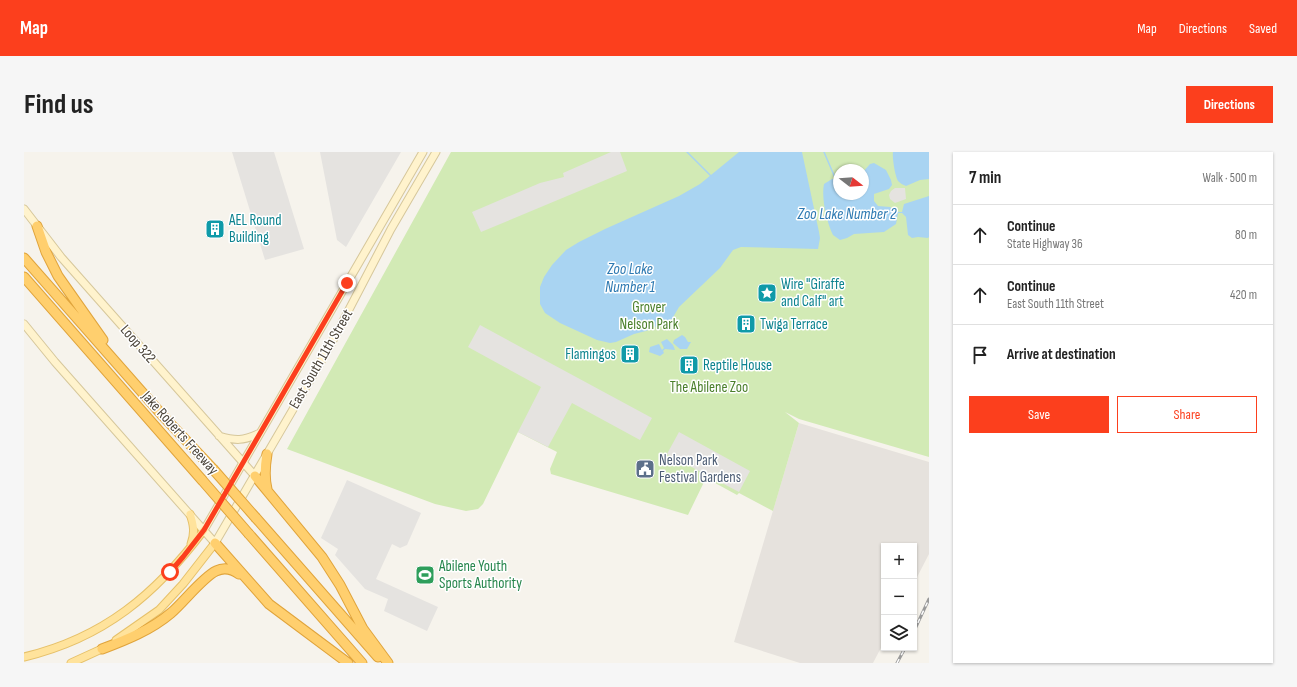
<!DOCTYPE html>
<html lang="en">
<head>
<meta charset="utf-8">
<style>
  body { margin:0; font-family:"Sofia Sans Condensed",sans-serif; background:#f6f6f6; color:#222 }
  .controls { position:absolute; right:12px; bottom:12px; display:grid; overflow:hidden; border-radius:0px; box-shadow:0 1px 3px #0004 }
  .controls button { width:36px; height:36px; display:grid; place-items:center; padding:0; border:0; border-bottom:1px solid #e0e0e0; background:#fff; color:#222; font:20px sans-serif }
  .compass { position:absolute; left:809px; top:12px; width:36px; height:36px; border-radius:50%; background:#fff; box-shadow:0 1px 3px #0004; rotate:107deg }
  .stop { position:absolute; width:12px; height:12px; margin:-9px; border:3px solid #fc3f1d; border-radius:50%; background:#fff }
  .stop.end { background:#fc3f1d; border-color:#fff; box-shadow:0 1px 4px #0008 }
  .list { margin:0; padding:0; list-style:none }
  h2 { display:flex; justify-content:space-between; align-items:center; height:52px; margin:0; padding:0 16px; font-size:17px }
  h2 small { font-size:13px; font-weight:400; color:#767676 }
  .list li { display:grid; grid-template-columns:26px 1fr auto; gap:12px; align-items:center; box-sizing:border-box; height:60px; padding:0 16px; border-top:1px solid #e0e0e0 }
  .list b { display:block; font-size:15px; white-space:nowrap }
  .list p { margin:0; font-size:13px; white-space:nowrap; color:#767676 }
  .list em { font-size:13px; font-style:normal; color:#767676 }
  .actions { display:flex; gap:8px; padding:12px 16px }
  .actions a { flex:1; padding:9px 0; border:1px solid #fc3f1d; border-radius:0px; text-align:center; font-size:14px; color:#fc3f1d }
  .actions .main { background:#fc3f1d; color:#fff }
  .icon { flex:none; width:22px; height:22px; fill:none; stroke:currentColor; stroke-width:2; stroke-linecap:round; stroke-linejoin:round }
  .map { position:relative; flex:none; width:905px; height:511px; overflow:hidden; border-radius:0px }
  header { display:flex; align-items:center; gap:24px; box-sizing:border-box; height:56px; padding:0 20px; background:#fc3f1d; color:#fff }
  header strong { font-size:19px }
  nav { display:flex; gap:22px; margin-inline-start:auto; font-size:14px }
  .intro { display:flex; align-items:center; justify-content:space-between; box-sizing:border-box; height:96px; padding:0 24px }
  h1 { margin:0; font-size:28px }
  .button { padding:10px 18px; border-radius:0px; background:#fc3f1d; color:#fff; font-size:14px; font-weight:700 }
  main { display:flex; gap:24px; padding:0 24px }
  aside { flex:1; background:#fff; border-radius:0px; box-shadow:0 1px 3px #0004 }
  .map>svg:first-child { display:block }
  .industrial { fill:#e6e2dd }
  .green { fill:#d2eab5; fill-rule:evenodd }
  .parking { fill:#e5e3e0 }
  .water { fill:#a9d4f2 }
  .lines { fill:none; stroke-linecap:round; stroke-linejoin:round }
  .stream { stroke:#a9d4f2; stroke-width:1.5 }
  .secondary-casing { stroke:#d6c79b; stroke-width:9 }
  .primary-casing { stroke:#e6c16a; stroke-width:9 }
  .motorway-casing { stroke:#e0a43c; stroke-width:11 }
  .secondary { stroke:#fff3cd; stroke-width:7 }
  .primary { stroke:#ffe39c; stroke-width:7 }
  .motorway { stroke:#ffcf6e; stroke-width:9 }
  .rail-casing { stroke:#9a9a9a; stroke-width:3 }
  .rail { stroke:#fff; stroke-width:1.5; stroke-dasharray:4.5; stroke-linecap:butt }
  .motorway-bridge-casing { stroke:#e0a43c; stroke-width:11; stroke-linecap:butt }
  .motorway-bridge { stroke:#ffcf6e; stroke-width:9 }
  .route { stroke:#fc3f1d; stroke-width:5 }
  .labels { text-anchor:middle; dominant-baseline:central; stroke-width:3; stroke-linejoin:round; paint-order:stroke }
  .culture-label { font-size:15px; fill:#0d838f; stroke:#fff; text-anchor:start }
  .park-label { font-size:15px; fill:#4a7f2a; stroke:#fff }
  .street-label { font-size:15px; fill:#4b4439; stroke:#fff }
  .service-label { font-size:15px; fill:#4e5e75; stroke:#fff; text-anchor:start }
  .leisure-label { font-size:15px; fill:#27864d; stroke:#fff; text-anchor:start }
  .water-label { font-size:16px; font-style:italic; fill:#2e7ab2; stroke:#fff }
</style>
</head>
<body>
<header>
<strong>Map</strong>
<nav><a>Map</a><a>Directions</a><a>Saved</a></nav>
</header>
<div class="intro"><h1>Find us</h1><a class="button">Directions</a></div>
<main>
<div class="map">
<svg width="905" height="511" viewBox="0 0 905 511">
  <rect width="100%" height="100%" fill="#f6f3ec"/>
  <!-- industrial -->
  <path class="industrial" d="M775 271 905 310V402L890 431V394H860V490L849 511H776L710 490Z"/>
  <!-- green -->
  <path class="green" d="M427 0H905V305L775 267 761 260 775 271 749 359 715 341 713 343 682 326 664 363 527 322 526 317 533 300 494 280 459 352 454 357 442 359 411 352 263 297ZM815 18H839V42H815Z"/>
  <!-- parking -->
  <path class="parking" d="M208 0H250L280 97 241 108Z
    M296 0H377L322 95 313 88Z
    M587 0H596L603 19 457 80 448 60 516 31 540 25 539 21Z
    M871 36H881L882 47 871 51 866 47 865 43 867 39Z
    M456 173 628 266 616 288 548 251 524 295 494 280 517 235 444 195Z
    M655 280 726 319 715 340 643 302Z
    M323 328 397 361 383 393 376 396 368 392 352 427 414 455 403 479 360 459 364 447 341 437 311 403 314 397 297 386Z"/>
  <!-- water -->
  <path class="water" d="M715 0H778L795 80 796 86 794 97 717 95 709 98 696 116 655 155 648 167 622 179 610 182 592 190 586 191 573 188 536 171 521 161 516 152V135L520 125 528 113 542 98 555 90 581 77 655 44 676 32Z
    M869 0H905V27L896 28 882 34C879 33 876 31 874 29 871 24 868 5 869 0Z
    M850 11 862 18 867 28 868 33 865 37 850 42V49L854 54 866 55 874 60H878L880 52 905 44V85L904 86 894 85 888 86 884 83 882 65 878 61H874L872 72 860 80 830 82 823 86 816 88 809 83C803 71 797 46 800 32L808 27H815V42H839V20L846 12Z
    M658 183 661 185 664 190H667L663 197H656L649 191 650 188Z
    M643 187 649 193 651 198 641 197 639 199 640 201 636 204 625 200 626 195 635 192 638 198 640 196 637 190Z"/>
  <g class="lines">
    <!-- stream -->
    <path class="stream" d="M663 0 687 24
      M800 0 812 28"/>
    <defs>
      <path id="secondary" d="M0 57 37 105 231 324
        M0 172 31 210 191 391 306 194 367 77 412 0
        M195 284C212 289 219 289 236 281
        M180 378 399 0"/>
      <path id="primary" d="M166 362C170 373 171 381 167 392
        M92 488 135 458 159 432 191 391
        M0 505C80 486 132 442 180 378
        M47 511 82 495"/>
      <path id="motorway" d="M13 74 22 100 34 124 79 188
        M0 106 139 264 189 317
        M0 125 178 328
        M243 302C241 314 240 325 243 337
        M231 324 298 405 316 433 339 477 364 511
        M232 366 354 505
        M225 382 338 511
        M191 391 245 452 324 511
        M78 497C102 488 127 478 147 461 159 451 179 425 192 419 200 415 208 417 215 422"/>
    </defs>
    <!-- secondary casing -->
    <use href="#secondary" class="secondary-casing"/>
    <!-- primary casing -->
    <use href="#primary" class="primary-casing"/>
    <!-- motorway casing -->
    <use href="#motorway" class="motorway-casing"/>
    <!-- secondary -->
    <use href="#secondary" class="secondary"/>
    <!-- primary -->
    <use href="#primary" class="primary"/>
    <!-- motorway -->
    <use href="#motorway" class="motorway"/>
    <defs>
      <path id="rail" d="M890 479 905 447
        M873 511 881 496"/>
    </defs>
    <!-- rail casing -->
    <use href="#rail" class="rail-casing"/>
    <!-- rail -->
    <use href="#rail" class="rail"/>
    <defs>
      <path id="motorway-bridge" d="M189 317 232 366
        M178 328 225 382"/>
    </defs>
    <!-- motorway-bridge casing -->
    <use href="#motorway-bridge" class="motorway-bridge-casing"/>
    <!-- motorway-bridge -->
    <use href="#motorway-bridge" class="motorway-bridge"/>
  </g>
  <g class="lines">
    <!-- route -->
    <path class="route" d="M146 420 159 405 180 378 323 131"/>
  </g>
  <!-- icons -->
  <defs>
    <symbol id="building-square" viewBox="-11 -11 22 22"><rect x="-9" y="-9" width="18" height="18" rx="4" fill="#0f9aa8" stroke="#fff"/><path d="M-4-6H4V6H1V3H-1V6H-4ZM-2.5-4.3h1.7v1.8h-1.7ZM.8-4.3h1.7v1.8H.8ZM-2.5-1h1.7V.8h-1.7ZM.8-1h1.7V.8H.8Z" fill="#fff"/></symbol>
    <symbol id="sight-square" viewBox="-11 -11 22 22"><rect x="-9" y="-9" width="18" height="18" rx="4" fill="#0f9aa8" stroke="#fff"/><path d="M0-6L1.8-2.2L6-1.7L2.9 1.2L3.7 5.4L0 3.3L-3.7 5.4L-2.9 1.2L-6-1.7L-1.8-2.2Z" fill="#fff"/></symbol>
    <symbol id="civic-square" viewBox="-11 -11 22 22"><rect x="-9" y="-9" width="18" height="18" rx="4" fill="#5c6f8a" stroke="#fff"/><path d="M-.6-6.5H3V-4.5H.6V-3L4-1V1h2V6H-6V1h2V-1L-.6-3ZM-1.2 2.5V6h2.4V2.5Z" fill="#fff"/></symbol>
    <symbol id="stadium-square" viewBox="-11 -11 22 22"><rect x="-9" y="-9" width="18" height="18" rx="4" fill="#2e9e5b" stroke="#fff"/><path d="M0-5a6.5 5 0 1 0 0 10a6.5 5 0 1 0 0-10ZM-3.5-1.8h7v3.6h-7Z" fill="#fff"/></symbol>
  </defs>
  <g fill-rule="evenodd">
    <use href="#building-square" x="180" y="66" width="22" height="22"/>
    <use href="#sight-square" x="732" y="130" width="22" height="22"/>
    <use href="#building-square" x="711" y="161" width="22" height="22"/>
    <use href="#building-square" x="595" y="191" width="22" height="22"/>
    <use href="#building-square" x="654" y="202" width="22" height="22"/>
    <use href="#civic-square" x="610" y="306" width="22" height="22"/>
    <use href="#stadium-square" x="390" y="412" width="22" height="22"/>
  </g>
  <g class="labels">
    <!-- culture labels -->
    <g class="culture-label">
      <text x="205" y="68">AEL Round<tspan x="205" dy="17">Building</tspan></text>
      <text x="757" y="132">Wire "Giraffe<tspan x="757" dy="17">and Calf" art</tspan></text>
      <text x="736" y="172">Twiga Terrace</text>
      <text x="592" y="202" text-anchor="end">Flamingos</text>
      <text x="679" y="213">Reptile House</text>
    </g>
    <!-- park labels -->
    <g class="park-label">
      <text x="625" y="155">Grover<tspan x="625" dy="17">Nelson Park</tspan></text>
      <text x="685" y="235">The Abilene Zoo</text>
    </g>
    <!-- street labels -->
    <g class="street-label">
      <text transform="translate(114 192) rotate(49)">Loop 322</text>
      <text transform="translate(297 207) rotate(-60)">East South 11th Street</text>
      <text transform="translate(156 281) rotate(48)">Jake Roberts Freeway</text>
    </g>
    <!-- service labels -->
    <g class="service-label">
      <text x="635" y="308">Nelson Park<tspan x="635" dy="17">Festival Gardens</tspan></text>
    </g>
    <!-- leisure labels -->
    <g class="leisure-label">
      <text x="415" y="414">Abilene Youth<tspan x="415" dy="17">Sports Authority</tspan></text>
    </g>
    <!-- water labels -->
    <g class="water-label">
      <text x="823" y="62">Zoo Lake Number 2</text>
      <text x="606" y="117">Zoo Lake<tspan x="606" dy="18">Number 1</tspan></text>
    </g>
  </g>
</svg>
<div class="controls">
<button>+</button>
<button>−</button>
<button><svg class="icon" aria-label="layers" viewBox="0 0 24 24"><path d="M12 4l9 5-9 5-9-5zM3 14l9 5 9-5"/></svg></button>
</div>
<svg class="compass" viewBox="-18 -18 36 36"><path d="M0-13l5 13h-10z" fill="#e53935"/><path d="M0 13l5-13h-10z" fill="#767676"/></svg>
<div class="stop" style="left:146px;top:420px"></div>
<div class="stop end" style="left:323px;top:131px"></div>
</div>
<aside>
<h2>7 min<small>Walk · 500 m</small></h2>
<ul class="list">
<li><svg class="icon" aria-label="ahead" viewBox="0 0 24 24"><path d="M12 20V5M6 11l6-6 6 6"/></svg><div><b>Continue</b><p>State Highway 36</p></div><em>80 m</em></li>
<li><svg class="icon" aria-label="ahead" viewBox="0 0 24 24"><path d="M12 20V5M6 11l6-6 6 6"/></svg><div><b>Continue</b><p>East South 11th Street</p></div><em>420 m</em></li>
<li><svg class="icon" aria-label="arrive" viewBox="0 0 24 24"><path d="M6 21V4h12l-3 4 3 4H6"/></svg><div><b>Arrive at destination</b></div></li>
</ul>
<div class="actions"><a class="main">Save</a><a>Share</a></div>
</aside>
</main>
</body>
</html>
